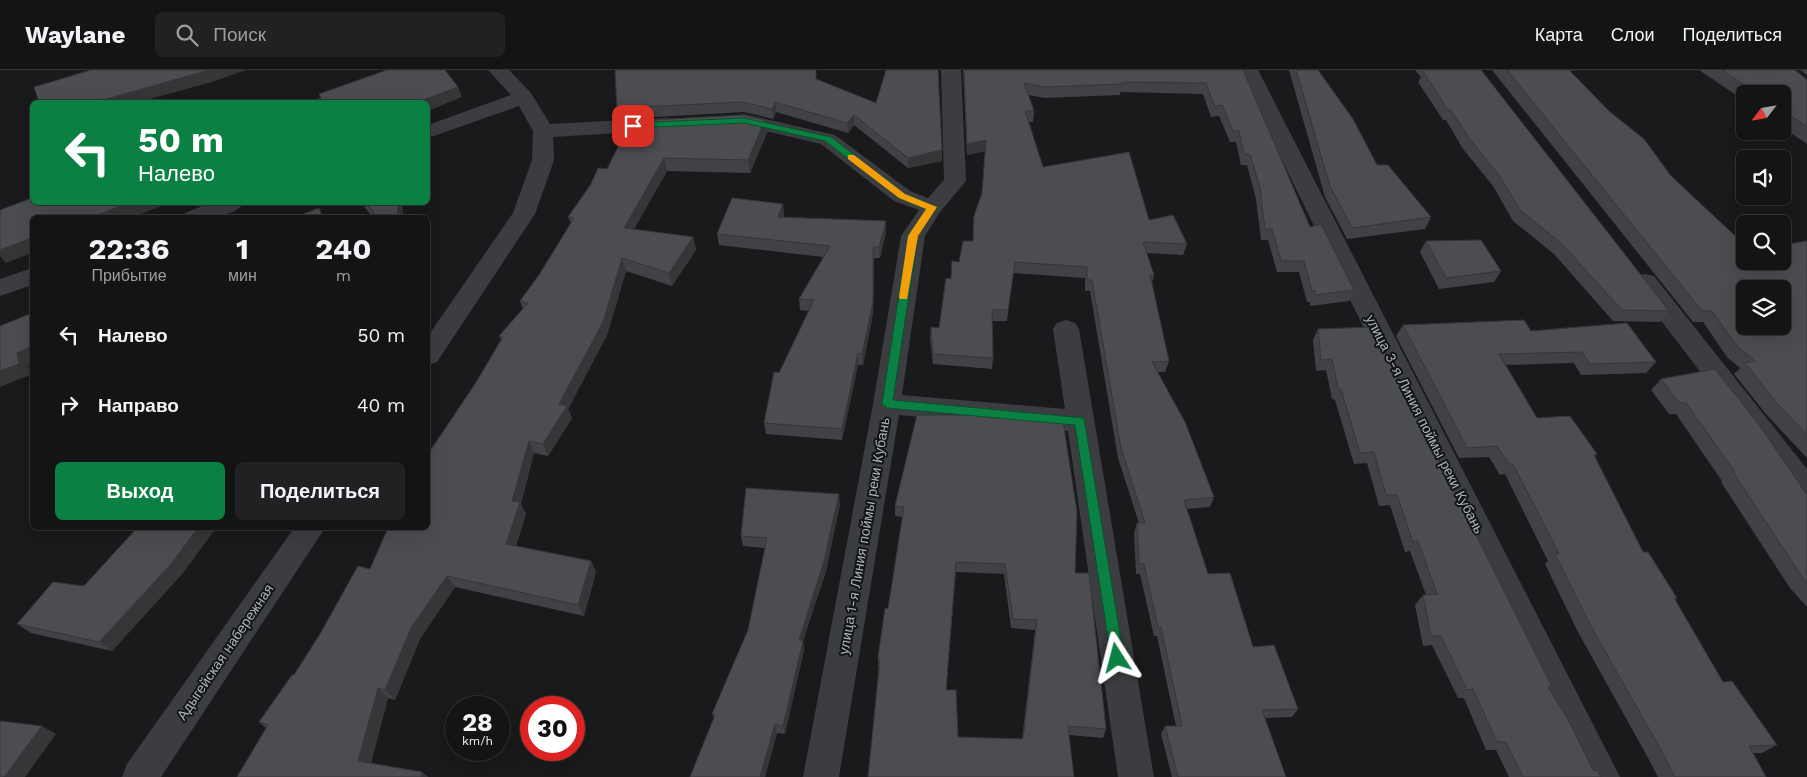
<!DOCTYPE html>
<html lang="ru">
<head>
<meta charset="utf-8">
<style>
  :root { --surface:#131414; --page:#202122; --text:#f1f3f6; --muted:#9d9ea0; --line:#323334; --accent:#0b8043 }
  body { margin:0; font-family:"Work Sans",sans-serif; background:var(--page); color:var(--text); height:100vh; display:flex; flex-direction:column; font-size:19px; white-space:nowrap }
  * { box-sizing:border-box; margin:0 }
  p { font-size:16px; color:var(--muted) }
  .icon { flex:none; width:28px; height:28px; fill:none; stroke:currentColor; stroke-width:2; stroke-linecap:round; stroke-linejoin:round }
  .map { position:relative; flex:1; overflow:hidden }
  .drawer { position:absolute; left:30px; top:145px; width:400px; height:315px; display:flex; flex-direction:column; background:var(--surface); border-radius:8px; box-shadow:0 5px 20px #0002,0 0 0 1px var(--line) }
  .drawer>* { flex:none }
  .hud { position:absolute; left:30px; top:30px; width:400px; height:105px; border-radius:8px; box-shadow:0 5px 20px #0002,0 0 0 1px var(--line); background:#0b8043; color:#fff; overflow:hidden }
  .needle { width:32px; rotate:239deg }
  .buttons { position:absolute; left:1736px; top:15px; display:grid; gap:10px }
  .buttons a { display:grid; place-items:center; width:55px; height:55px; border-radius:8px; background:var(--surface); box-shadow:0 5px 20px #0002,0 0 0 1px var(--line); font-size:25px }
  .speed { position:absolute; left:445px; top:626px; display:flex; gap:10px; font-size:25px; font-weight:700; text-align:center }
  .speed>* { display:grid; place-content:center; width:65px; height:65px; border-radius:50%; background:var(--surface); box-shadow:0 5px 20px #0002,0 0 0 1px var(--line); line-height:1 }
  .speed small { font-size:12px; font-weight:400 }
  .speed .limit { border:8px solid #d22; background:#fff; color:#111 }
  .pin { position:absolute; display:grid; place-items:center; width:42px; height:42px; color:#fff; margin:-21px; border-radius:10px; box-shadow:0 2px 8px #0006 }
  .me { position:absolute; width:55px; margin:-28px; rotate:351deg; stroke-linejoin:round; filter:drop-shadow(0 0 4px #0008) }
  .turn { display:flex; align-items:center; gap:18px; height:105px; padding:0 25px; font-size:22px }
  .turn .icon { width:65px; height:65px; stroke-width:2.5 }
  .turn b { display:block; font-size:35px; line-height:42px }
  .eta { display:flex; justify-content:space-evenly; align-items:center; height:85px; text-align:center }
  .eta b { font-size:30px; font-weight:700; line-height:35px }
  .primary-button { display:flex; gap:10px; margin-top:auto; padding:10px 25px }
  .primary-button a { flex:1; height:58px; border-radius:8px; background:var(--accent); color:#fff; font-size:20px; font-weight:700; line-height:58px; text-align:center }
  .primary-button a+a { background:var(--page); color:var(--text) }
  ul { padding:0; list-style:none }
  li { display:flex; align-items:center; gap:15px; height:70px; padding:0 25px }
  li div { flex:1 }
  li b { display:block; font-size:19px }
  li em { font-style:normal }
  header { display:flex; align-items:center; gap:30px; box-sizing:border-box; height:70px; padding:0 25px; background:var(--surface); border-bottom:1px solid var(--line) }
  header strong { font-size:24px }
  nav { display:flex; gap:28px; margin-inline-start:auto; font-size:18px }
  .search { width:350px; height:45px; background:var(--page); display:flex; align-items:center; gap:12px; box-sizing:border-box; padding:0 18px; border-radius:8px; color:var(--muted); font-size:19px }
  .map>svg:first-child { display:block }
</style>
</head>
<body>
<header>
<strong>Waylane</strong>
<div class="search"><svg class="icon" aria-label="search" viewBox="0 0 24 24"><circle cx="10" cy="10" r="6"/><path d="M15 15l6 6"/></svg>Поиск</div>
<nav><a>Карта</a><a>Слои</a><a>Поделиться</a></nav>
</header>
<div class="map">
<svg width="1807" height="707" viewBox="0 0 1807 707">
  <rect width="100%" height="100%" fill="#191a1b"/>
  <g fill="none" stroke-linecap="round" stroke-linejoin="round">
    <path fill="#3b3d40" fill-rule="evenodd" d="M 488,0 L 509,0 L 531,23 L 550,54 L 666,48 L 673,50 L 676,54 L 673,58 L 666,60 L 553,67 L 554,90 L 535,144 L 437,292 L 428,295 L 428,266 L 513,143 L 532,90 L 533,61 L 519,36 L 428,68 L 428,55 L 511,25 Z
      M 941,0 L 961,0 L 966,111 L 940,142 L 925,166 L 902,325 L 1065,339 L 1053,259 L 1057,253 L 1066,250 L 1075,253 L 1079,259 L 1154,707 L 1118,707 L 1068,361 L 899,345 L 839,707 L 803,707 L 873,334 L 901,166 L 919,140 L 894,131 L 821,74 L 744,56 L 722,55 L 719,51 L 722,47 L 744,44 L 835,65 L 910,121 L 928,128 L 944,110 Z
      M 1238,0 L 1258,0 L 1620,707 L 1583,707 Z
      M 212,132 L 245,132 C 234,149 200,148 182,148 L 185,143 Z
      M 32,198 L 32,215 L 0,226 L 0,209 Z
      M 1645,204 L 1654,206 L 1807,399 L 1807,432 L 1797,428 L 1636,218 L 1633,212 L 1636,206 Z
      M 294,458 L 325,458 L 161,707 L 122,707 L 127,694 Z"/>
  </g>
  <path fill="#414245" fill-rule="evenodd" d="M 963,0 L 1243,0 L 1310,157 L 1354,220 L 1349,231 L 1310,236 L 1310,232 L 1307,232 L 1299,202 L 1277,202 L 1268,170 L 1261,170 L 1256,129 L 1247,95 L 1241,95 L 1236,72 L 1230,72 L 1219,46 L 1211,47 L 1203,24 L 1120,22 L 1120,25 L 1044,28 L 1029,25 L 1034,41 L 1033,52 L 1029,52 L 1043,97 L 1149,150 L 1187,174 L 1183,185 L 1147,183 L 1154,205 L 1152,213 L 1169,291 L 1165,302 L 1158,302 L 1214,427 L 1210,437 L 1187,439 L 1208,504 L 1253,577 L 1298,639 L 1292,647 L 1265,648 L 1286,707 L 1172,707 L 1161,664 L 1165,656 L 1176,656 L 1157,566 L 1154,566 L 1140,504 L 1136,504 L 1134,463 L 1137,453 L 1139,453 L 1118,388 L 1090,221 L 1085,221 L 1085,208 L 1013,203 L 1007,251 L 992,251 L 993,288 L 992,299 L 933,294 L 930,268 L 931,257 L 939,258 L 951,209 L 959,192 L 973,171 L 974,146 L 982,123 L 985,81 L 967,85 Z
    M 1289,0 L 1318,0 L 1377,95 L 1431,147 L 1425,159 L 1347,169 L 1325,127 Z
    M 1415,0 L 1481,0 L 1669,241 L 1660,252 L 1613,251 L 1554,184 L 1513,151 L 1493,116 L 1463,79 L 1446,50 L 1443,50 L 1418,12 L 1421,7 Z
    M 1492,0 L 1580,0 L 1570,1 L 1671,106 L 1745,191 L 1807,171 L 1807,388 L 1766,344 L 1734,304 L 1740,298 L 1727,287 L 1703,252 L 1693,252 Z
    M 1699,0 L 1795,0 L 1807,10 L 1807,74 L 1782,57 L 1782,24 L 1745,24 L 1745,31 Z
    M 1800,0 L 1807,0 L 1807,5 Z
    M 938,5 L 942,91 L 908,98 L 854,55 L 848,63 L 776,42 L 773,49 L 744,42 L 620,49 L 617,38 L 817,10 L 876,33 Z
    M 765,50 L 767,63 L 750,103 L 667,101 L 634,159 L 693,167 L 696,180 L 672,216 L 626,201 L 607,265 L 568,339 L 572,348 L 548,386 L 534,383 L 521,434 L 526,444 L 516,476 L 591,491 L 596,502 L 584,546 L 455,517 L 420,569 L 395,630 L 388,628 L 371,693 L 422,702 L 428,707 L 237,707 L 266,658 L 259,652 L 294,605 L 370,499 L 475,314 L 501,270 L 499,266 L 523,239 L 520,231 L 539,205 L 571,153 L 568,147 L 607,99 Z
    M 363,132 L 402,132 L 403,148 L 374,148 L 365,138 Z
    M 783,134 L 784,145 L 784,147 L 886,151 L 886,162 L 880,188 L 874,188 L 873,244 L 863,295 L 858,295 L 842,370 L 766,364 L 764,353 L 779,303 L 809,241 L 800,240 L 799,229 L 824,187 L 719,175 L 717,164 Z
    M 1426,171 L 1501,201 L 1494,212 L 1439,219 L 1420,182 Z
    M 1403,255 L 1531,261 L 1656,292 L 1646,303 L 1581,305 L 1574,293 L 1505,295 L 1537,348 L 1597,384 L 1595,387 L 1643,482 L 1677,528 L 1675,530 L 1723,612 L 1777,675 L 1762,683 L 1753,683 L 1766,707 L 1658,707 L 1647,686 L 1578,562 L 1545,494 L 1548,491 L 1505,404 L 1500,405 L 1489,387 L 1459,388 L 1396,266 Z
    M 1318,259 L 1552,617 L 1549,619 L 1593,700 L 1601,707 L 1509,707 L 1496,680 L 1486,680 L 1464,628 L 1458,628 L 1432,575 L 1423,576 L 1415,535 L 1423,525 L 1426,525 L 1410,481 L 1405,482 L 1390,435 L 1379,436 L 1367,393 L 1354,394 L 1335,330 L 1332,329 L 1326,300 L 1316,301 L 1313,270 Z
    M 1661,309 L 1807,425 L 1807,537 L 1790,518 L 1721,412 L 1722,411 L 1676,344 L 1669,344 L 1651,320 Z
    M 917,345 L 1075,503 L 1106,659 L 1103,668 L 1069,665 L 868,707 L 880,598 L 878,597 L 878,588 L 888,539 L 903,447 L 895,446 L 895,436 ZM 956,502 L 1004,504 L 1011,558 L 1035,560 L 1022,669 L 958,667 L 946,620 Z
    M 840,434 L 826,501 L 803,571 L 804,580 L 785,664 L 777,663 L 765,707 L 690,707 L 714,648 L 712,644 L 748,560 L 765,478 L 743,476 L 741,466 Z
    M 137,458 L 216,458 L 182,504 L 112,581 L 31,563 L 17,554 L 84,516 Z"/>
  <path fill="#353638" d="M 209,0 L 246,0 L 212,12 L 139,32 L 84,32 Z
    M 458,17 L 462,27 L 428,41 L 428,32 L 418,32 Z
    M 775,32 L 776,42 L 773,49 L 772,39 Z
    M 854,45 L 854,55 L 848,63 L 847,53 Z
    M 765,50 L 767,63 L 750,103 L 748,90 Z
    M 986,70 L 985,81 L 967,85 L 967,74 Z
    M 942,80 L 942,91 L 908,98 L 908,88 Z
    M 664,88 L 667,101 L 627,171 L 624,158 Z
    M 131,132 L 160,132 L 162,136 L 130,148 L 90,148 Z
    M 397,132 L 402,132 L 403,148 L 398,148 Z
    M 783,134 L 784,145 L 780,158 L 778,147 Z
    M 886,151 L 886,162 L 880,188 L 879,177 Z
    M 693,167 L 696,180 L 672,216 L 669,203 Z
    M 32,168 L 32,183 L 6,193 L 0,186 L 0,180 Z
    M 873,177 L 873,244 L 863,295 L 862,284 Z
    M 622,188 L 626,201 L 607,265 L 568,339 L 572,348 L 548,386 L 543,374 Z
    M 32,276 L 32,292 L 28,294 L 30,305 L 0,317 L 0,301 L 17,283 Z
    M 858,283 L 858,295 L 842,370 L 842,359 Z
    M 529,371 L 534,383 L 521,434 L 526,444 L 513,486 L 506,474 L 512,431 Z
    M 839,424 L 840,434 L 826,501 L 803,571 L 804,580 L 785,664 L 783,656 L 799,570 Z
    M 198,458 L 216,458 L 182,504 L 112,581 L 99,572 Z
    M 591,491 L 596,502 L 584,546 L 578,535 Z
    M 447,506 L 455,517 L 420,569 L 395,630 L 385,620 L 411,558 Z
    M 378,618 L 388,628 L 369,700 L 358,691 Z
    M 775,654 L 777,663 L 765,707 L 760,707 Z
    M 42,656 L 56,664 L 25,707 L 4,707 Z
    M 422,702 L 428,707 L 421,707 Z"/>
  <path fill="#4c4d50" stroke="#353638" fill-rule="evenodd" d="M 91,0 L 209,0 L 100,31 L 98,29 L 84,32 L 39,32 L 34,17 Z
    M 387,0 L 445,0 L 458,17 L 418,32 L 309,32 L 321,28 L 319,24 Z
    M 615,0 L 816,0 L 816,9 L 876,33 L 886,0 L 938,0 L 942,80 L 908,88 L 854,45 L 847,53 L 775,32 L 772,39 L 742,32 L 617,38 Z
    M 964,0 L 1243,0 L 1310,157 L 1321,154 L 1354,220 L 1315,225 L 1315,221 L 1312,221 L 1304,191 L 1281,191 L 1272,159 L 1265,159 L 1260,118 L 1250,84 L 1244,84 L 1239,61 L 1233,61 L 1222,35 L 1214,36 L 1206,13 L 1122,12 L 1122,14 L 1045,17 L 1024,13 L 1034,41 L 1025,41 L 1043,97 L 1129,82 L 1149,150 L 1173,145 L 1187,174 L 1143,172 L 1154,205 L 1150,205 L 1169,291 L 1152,292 L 1185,352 L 1214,427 L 1184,430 L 1208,504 L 1230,503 L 1253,577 L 1274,575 L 1298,639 L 1262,640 L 1286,707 L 1178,707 L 1165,656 L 1182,656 L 1161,557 L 1158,557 L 1144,494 L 1139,494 L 1137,453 L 1145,453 L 1121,378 L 1092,210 L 1087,210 L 1087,197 L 1015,192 L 1008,240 L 992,240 L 993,288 L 933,284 L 931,257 L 939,258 L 946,208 L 951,209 L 952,191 L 959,192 L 963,171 L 973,171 L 974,146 L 982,123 L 986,70 L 967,74 Z
    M 1296,0 L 1318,0 L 1353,49 L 1377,95 L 1388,95 L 1431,147 L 1352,158 L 1330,116 Z
    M 1428,0 L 1481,0 L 1669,241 L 1622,240 L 1561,173 L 1520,140 L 1499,105 L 1469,68 L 1451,40 L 1448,40 L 1423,1 Z
    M 1507,0 L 1569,0 L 1610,42 L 1644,69 L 1671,106 L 1745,175 L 1745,191 L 1782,191 L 1782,175 L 1807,171 L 1807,365 L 1777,333 L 1745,293 L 1755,291 L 1737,276 L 1712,241 L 1702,241 ZM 1745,219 L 1782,219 L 1782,256 L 1745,256 Z
    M 1722,0 L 1795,0 L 1807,10 L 1807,57 L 1782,40 L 1782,24 L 1758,24 Z
    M 742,45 L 765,50 L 748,90 L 664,88 L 624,158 L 693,167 L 669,203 L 622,188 L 603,252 L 559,334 L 567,336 L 543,374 L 529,371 L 512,431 L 520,432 L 506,474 L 591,491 L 578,535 L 447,506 L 411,558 L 385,620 L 378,618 L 358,691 L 422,702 L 421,707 L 237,707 L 268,655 L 259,652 L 292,605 L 294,605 L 320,564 L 358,496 L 370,499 L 388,458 L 428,458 L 428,384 L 475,314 L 503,267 L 499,266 L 528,233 L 520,231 L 539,205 L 574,148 L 568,147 L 591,114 L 598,98 L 607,99 L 631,51 Z
    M 32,128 L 32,132 L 131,132 L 90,148 L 32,148 L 32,168 L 0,180 L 0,140 Z
    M 732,128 L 783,134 L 778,147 L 886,151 L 879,177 L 873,177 L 873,232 L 862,284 L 858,283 L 842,359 L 764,353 L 774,302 L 779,303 L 814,230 L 799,229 L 830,176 L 717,164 Z
    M 365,132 L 397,132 L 398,148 L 378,148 Z
    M 319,138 L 323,148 L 293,148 Z
    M 1481,170 L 1501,201 L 1446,208 L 1426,171 Z
    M 32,243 L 32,276 L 17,283 L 19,294 L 0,301 L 0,256 Z
    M 1524,250 L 1531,261 L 1627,253 L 1656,292 L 1590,294 L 1582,282 L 1499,284 L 1537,348 L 1570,346 L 1597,384 L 1594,385 L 1643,482 L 1648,482 L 1677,528 L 1674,528 L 1723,612 L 1732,611 L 1777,675 L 1749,676 L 1766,707 L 1675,707 L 1660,678 L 1589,553 L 1555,484 L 1559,484 L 1513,394 L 1509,394 L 1497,376 L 1467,378 L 1403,255 Z
    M 1372,257 L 1552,617 L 1548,617 L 1570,653 L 1593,700 L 1598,701 L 1601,707 L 1523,707 L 1506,672 L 1497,672 L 1473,619 L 1467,620 L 1441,566 L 1431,566 L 1423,525 L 1437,524 L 1418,471 L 1413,472 L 1397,425 L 1386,425 L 1374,382 L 1360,383 L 1341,319 L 1338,318 L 1332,289 L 1321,290 L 1318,259 Z
    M 1715,299 L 1760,356 L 1807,425 L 1807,512 L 1803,508 L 1733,402 L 1735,402 L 1686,333 L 1679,333 L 1661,309 Z
    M 917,345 L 996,345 L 1063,351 L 1077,442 L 1075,503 L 1089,503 L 1106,659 L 1068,656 L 1074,707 L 868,707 L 880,589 L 878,588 L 885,538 L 888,539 L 904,437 L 895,436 ZM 956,492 L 1005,494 L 1013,549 L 1037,550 L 1023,669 L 958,667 L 956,620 L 946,620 Z
    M 746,418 L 839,424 L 824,491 L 799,570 L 803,571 L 783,656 L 775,654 L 760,707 L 690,707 L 715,645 L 712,644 L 748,560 L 767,468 L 741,466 Z
    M 137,458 L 198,458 L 171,494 L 99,572 L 17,554 L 53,512 L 84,516 Z
    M 0,651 L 42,656 L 4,707 L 0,707 Z"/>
  <path fill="#0b8043" stroke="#07532c" d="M 744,48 L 831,67 L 905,124 L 937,137 L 918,166 L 893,330 L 1084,348 L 1124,588 L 1122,593 L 1117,595 L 1113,593 L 1111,588 L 1075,355 L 887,338 L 882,334 L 908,166 L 926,139 L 899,128 L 825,71 L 744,53 L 633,58 L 629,56 L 633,53 Z"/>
  <path fill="#f59e0b" d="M 848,85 L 854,85 L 905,124 L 937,137 L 918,166 L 907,229 L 900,229 L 899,227 L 908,166 L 926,139 L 899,128 L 848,89 Z"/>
  <g text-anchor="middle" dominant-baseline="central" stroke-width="4" stroke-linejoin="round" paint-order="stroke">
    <g font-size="14" fill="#adb4b9" stroke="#141516">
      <text transform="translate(1425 354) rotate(63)">улица 3-я Линия поймы реки Кубань</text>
      <text transform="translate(864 466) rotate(-80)">улица 1-я Линия поймы реки Кубань</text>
      <text transform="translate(225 582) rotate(-56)">Адыгейская набережная</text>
    </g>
  </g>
</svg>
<div class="buttons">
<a><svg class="needle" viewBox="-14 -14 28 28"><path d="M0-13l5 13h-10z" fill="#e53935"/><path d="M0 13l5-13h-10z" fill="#9d9ea0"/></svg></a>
<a><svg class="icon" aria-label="sound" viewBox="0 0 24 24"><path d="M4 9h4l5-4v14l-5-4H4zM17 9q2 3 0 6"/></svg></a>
<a><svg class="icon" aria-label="search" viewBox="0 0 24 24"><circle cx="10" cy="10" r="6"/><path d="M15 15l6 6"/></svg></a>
<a><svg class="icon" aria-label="layers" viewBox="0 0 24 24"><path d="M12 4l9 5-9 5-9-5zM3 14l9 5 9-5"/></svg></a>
</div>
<div class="speed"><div>28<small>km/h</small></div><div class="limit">30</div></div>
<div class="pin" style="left:633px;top:56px;background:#d93025"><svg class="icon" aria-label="arrive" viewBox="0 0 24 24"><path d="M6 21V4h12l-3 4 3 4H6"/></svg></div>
<svg class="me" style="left:1117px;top:588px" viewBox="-20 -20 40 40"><path d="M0-17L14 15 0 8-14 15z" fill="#0b8043" stroke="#fff" stroke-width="4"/></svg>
<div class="hud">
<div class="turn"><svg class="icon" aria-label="left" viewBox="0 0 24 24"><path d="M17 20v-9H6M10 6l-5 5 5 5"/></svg><div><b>50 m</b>Налево</div></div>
</div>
<section class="drawer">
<div class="eta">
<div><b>22:36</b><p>Прибытие</p></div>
<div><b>1</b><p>мин</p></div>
<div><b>240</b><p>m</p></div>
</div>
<ul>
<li><svg class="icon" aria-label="left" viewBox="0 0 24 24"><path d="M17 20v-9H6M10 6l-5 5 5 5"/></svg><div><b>Налево</b></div><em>50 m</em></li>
<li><svg class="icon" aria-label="right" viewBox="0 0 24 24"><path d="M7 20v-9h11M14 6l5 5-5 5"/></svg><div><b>Направо</b></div><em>40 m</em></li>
</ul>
<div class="primary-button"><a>Выход</a><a>Поделиться</a></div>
</section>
</div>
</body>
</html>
